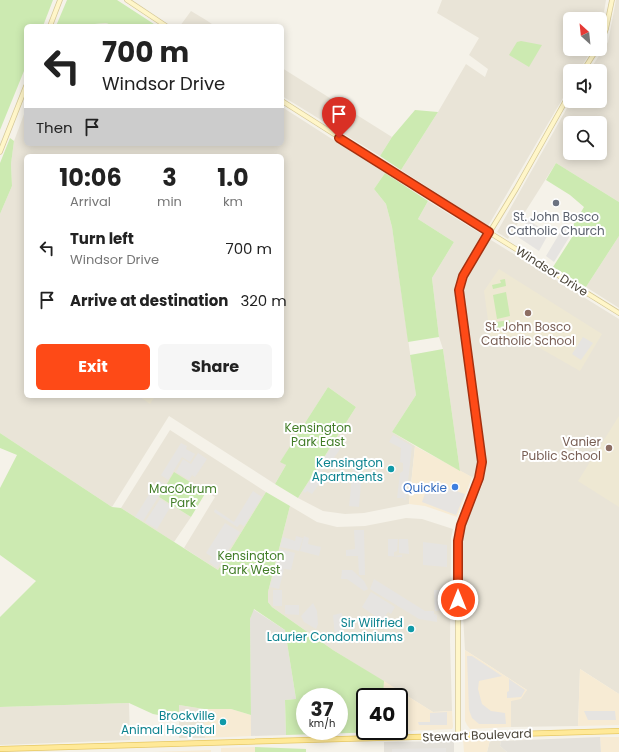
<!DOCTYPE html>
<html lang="en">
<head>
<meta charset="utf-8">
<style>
  :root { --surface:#fff; --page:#f6f6f6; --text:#222; --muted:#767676; --accent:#fe4a17 }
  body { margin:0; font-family:Poppins,sans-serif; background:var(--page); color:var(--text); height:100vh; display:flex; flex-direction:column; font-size:15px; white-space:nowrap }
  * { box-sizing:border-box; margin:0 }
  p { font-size:13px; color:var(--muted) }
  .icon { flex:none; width:22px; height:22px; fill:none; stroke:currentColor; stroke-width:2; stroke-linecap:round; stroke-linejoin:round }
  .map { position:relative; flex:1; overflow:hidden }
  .sheet { position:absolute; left:24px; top:154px; width:260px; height:244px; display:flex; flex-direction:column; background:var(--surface); border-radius:6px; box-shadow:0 2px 10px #0003 }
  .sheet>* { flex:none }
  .banner { position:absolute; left:24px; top:24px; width:260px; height:122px; border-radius:6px; box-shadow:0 2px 10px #0003; background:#fff; color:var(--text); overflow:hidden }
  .needle { width:26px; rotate:333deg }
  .fabs { position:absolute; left:563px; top:12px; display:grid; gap:8px }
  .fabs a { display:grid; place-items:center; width:44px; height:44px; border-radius:6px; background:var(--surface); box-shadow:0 2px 10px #0003; font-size:20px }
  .speed { position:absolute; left:296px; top:688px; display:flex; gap:8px; font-size:20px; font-weight:700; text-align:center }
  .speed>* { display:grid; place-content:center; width:52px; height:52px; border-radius:50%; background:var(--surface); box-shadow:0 2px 10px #0003; line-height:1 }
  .speed small { font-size:10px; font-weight:400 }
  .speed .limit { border:2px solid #111; border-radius:6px; background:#fff; color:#111 }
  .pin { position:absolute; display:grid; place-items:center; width:34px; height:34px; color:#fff; margin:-41px -17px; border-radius:50% 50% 50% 0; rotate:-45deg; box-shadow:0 0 4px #0007 }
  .pin .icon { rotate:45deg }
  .me { position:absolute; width:44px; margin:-22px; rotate:0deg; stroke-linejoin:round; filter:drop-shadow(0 0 3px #0008) }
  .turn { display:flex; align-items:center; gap:14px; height:84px; padding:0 12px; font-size:18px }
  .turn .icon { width:52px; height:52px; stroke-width:2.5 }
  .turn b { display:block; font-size:28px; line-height:34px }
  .then { display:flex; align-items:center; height:38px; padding:0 12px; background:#0003; gap:8px; font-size:15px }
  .eta { display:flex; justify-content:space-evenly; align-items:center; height:68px; text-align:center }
  .eta b { font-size:24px; font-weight:700; line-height:28px }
  .cta { display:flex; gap:8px; margin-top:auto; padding:8px 12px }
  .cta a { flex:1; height:46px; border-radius:6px; background:var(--accent); color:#fff; font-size:16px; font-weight:700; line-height:46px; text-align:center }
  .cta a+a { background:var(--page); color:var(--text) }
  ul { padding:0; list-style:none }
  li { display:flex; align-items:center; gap:12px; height:52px; padding:0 12px }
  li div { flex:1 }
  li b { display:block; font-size:15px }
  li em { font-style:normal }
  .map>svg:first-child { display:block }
</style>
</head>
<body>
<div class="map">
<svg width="619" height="752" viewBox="0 0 619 752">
  <rect width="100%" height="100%" fill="#f5f2e9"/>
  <path fill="#e9e4d7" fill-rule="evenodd" d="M 442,0 L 606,0 L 600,35 L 600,19 L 570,19 L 570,49 L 592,49 L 579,71 L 570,71 L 570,86 L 488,226 L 401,170 L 438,112 L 466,64 L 485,77 L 488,69 L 469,55 L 479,38 L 437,13 Z
    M 616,0 L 619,0 L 619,202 L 556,163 L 508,239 L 497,232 L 571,101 L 600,101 L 600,71 L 589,71 L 608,42 ZM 570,123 L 600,123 L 600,153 L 570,153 Z
    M 191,11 L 206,20 L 215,26 L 180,26 Z
    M 106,23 L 114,26 L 81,26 L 83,25 Z
    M 282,68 L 392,137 L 380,156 L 282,96 Z
    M 282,107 L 385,173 L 374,189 L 386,204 L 392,227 L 416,395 L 392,432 L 415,446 L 409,504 L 364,513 L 345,514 L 323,511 L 298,498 L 356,407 L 328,387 L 281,461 L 286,465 L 275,484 L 169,416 L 112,507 L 0,433 L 0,214 L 12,186 L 11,164 L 14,141 L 26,109 L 26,144 L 282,144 ZM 26,156 L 282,156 L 282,396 L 26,396 Z
    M 428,201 L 619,319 L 619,694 L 580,669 L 578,726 L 511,727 L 511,701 L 527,690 L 465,650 L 462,598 L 463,537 L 465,527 L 483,483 L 460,471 L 443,349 L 439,337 L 432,278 L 454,242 L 418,219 Z
    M 619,236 L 619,308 L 586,287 Z
    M 170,430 L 266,492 L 218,570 L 184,548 L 215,497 L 174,473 L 159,497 L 191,517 L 174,542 L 121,508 Z
    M 290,506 L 317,522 L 337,527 L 365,526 L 406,518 L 422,519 L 453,529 L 451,538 L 450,642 L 452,711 L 433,712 L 333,650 L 272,607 L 268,602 L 268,592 Z
    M 129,703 L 130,740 L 0,745 L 0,707 Z
    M 179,705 L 204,709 L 205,738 L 179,738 Z
    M 490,740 L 501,741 L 500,746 L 507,752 L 487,752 Z"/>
  <path fill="#f7ebd4" d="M 415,446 L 472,477 L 457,517 L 425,506 L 409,504 Z
    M 465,650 L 527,690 L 521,699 L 511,701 L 511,727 L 470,729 L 467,725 L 465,721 Z
    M 580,669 L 619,694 L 619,725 L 578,726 Z
    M 384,681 L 433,712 L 452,711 L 453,727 L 452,729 L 381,732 L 381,731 L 399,731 L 399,697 L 383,697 Z
    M 204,709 L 231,709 L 251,715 L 251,736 L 205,738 Z
    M 600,737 L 619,737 L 619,752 L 601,752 Z
    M 463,739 L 490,740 L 487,752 L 464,752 Z
    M 255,747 L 255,752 L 221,752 L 221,748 Z
    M 211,750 L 211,752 L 152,752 Z"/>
  <path fill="#e4e1da" d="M 253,609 L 285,630 L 296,699 L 285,700 L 286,735 L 251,736 L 250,619 Z
    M 600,737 L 601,752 L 507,752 L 500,746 L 501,741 Z
    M 452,741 L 454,743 L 454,752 L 384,752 L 384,742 Z"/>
  <path fill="#eee8d3" d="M 499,269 L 602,334 L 580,371 L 524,339 L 491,342 L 484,291 Z
    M 139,396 L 155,396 L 150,404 Z
    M 619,416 L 619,507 L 578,481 Z"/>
  <path fill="#cceab1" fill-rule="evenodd" d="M 0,0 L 53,0 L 43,26 L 26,26 L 26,66 L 0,130 Z
    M 67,0 L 117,0 L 157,26 L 114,26 L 106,23 L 83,25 L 81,26 L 56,26 Z
    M 521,41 L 542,45 L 529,67 L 509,55 L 517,42 Z
    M 415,110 L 438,112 L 401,170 L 380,156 L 392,137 Z
    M 10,138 L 14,141 L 11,164 L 12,186 L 0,214 L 0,163 Z
    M 556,163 L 619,202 L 619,236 L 586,287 L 553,267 L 576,231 L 572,227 L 584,207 L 570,195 L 546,180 Z
    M 385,173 L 428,201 L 418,219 L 454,242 L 432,278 L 439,337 L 408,342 L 392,227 L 386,204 L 374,189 Z
    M 505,279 L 506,286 L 493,289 L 492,285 L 501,283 L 500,280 Z
    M 506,292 L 510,316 L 497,319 L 493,295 Z
    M 510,320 L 510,326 L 497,328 L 496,322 Z
    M 443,349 L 460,471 L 392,432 L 416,395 L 410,355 Z
    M 328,387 L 356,407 L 298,498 L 275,484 L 286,465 L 280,462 Z
    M 0,433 L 112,507 L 121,508 L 218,570 L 266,492 L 290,506 L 268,592 L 268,602 L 272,607 L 333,650 L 384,681 L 383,697 L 365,697 L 365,731 L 381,731 L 381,732 L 286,735 L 285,700 L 296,699 L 285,630 L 254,609 L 250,619 L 251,715 L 231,709 L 204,709 L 179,705 L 179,719 L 153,714 L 129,703 L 0,707 L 0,617 L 36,581 L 0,555 L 0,488 L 17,455 L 0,448 ZM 305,697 L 339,697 L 339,731 L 305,731 Z
    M 174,472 L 206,492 L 191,517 L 159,497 Z
    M 255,747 L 306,749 L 306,752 L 255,752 Z"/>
  <path fill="#e6e4e1" d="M 528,220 L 549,233 L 539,251 L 518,237 Z
    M 564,226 L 573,231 L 554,262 L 546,256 Z
    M 583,337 L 593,343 L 581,360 L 572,354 Z
    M 393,435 L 412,446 L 406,500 L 404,500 L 404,498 L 397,498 L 400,473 L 403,471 L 403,463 L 400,462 L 401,448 L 389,442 Z
    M 338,437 L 345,442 L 331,462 L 327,463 L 318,479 L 321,481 L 312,494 L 307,491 L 305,493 L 303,491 Z
    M 181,443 L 187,446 L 186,449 L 195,454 L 190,462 L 182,457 L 168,480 L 161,475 Z
    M 198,453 L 207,459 L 195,477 L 192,475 L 189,480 L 176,472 L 183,459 L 191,464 Z
    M 354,458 L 363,459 L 359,507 L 349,506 Z
    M 158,480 L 166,485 L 143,521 L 135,517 Z
    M 429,482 L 465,494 L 456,515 L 422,502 Z
    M 253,491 L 262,497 L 244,526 L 240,524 L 237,527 L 214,512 L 215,509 L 234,522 Z
    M 160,499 L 171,506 L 157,529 L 145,522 Z
    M 225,523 L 240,532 L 217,568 L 209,562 L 212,557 L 206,553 Z
    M 354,530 L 364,530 L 365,575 L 359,575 L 358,556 L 346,556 L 346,550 L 355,549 Z
    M 296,536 L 303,538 L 299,551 L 280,547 L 283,537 L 295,541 Z
    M 304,536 L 309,538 L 308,544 L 321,547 L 319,556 L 300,551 Z
    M 388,539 L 398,539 L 397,551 L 394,552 L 394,556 L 402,555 L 402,557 L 388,556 Z
    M 399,539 L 408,539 L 409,554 L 399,553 Z
    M 423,542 L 447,545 L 447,567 L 423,565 Z
    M 280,549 L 295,553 L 291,570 L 279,568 L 284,569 L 279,589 L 270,587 Z
    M 342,570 L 352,570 L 364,581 L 368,589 L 364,591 L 347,579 L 341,579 Z
    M 374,579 L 425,611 L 434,611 L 434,614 L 437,615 L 437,622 L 419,619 L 370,589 Z
    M 273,590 L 282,590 L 282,606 L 273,606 Z
    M 434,590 L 444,590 L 445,610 L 435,611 Z
    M 371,592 L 395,607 L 391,614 L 388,612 L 382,621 L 362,607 Z
    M 313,603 L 317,611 L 318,624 L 316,629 L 304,622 L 301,616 Z
    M 285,605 L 299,605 L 299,615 L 285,614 Z
    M 342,613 L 343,629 L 341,636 L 335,637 L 333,615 Z
    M 467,656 L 472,656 L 502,676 L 479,681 L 478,689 L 482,704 L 491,711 L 505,713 L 506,724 L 479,724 L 472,718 L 469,710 Z
    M 509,679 L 525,690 L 521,697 L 507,698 L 507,692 L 509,691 Z
    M 391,690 L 398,691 L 403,695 L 403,706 L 399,706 L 399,697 L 391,697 Z
    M 584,711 L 615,711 L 616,720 L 588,720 Z
    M 447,712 L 447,725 L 419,725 L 418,722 L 430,722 L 430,713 Z
    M 446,748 L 446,752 L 392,752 L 392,749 Z"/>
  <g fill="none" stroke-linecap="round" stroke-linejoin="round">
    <g stroke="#d6c998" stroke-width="5.5">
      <path id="secondary" d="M 127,0 L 166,26
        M 50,26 L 60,0
        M 600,45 L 606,29 L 612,0
        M 583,71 L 597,49
        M 282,101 L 482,228 L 619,313
        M 0,152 L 26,86
        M 458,735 L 458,541 C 464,514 477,489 482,462 L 459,290 L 463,276 L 516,189 L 570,93"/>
    </g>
    <g stroke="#e7c965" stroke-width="6">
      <path id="primary" d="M 0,749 L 619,731"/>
    </g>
    <use href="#secondary" stroke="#fff6c9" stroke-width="4"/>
    <use href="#primary" stroke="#ffe998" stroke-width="4.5"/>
  </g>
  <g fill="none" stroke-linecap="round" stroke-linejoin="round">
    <g stroke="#a5300f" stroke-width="10">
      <path id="route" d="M 339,138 L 489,232 L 463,276 L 459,290 L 482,462 L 479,478 L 461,525 L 458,541 L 458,600"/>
    </g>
    <use href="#route" stroke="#fe4a17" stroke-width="7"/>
  </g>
  <circle fill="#6b7280" stroke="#fff" stroke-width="1.5" cx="556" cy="203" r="4"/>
  <g fill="#8d6e63" stroke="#fff" stroke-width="1.5">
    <circle cx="528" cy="313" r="4"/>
    <circle cx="609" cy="448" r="4"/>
  </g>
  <g fill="#0f9aa8" stroke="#fff" stroke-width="1.5">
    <circle cx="391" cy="469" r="4"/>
    <circle cx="411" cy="629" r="4"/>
    <circle cx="223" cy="722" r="4"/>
  </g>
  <circle fill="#3f7fe0" stroke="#fff" stroke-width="1.5" cx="455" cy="487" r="4"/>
  <g text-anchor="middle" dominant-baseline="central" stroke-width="4" stroke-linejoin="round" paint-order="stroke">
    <g font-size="12" fill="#5b616d" stroke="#fff">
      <text x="556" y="216">St. John Bosco<tspan x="556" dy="14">Catholic Church</tspan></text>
    </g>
    <g font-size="12" fill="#494337" stroke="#fff">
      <text transform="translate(552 271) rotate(32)">Windsor Drive</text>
      <text transform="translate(477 735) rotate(-2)">Stewart Boulevard</text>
    </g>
    <g font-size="12" fill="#785e54" stroke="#fff">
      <text x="528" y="326">St. John Bosco<tspan x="528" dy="14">Catholic School</tspan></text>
      <text x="601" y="441" text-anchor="end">Vanier<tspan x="601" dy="14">Public School</tspan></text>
    </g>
    <g font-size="12" fill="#427d28" stroke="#fff">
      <text x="318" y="427">Kensington<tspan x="318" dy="14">Park East</tspan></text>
      <text x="183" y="488">MacOdrum<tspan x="183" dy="14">Park</tspan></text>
      <text x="251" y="555">Kensington<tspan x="251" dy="14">Park West</tspan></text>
    </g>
    <g font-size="12" fill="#0d838f" stroke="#fff" text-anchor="end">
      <text x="383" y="462">Kensington<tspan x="383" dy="14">Apartments</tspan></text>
      <text x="403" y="622">Sir Wilfried<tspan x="403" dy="14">Laurier Condominiums</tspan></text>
      <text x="215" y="715">Brockville<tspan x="215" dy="14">Animal Hospital</tspan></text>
    </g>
    <g font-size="12" fill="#366cbe" stroke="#fff" text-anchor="end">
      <text x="447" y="487">Quickie</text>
    </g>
  </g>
</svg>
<div class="fabs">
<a><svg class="needle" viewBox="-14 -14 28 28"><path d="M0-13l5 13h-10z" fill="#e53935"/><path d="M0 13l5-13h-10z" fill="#767676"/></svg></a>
<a><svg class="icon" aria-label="sound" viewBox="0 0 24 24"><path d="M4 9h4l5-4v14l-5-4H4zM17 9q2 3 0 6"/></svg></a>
<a><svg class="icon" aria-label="search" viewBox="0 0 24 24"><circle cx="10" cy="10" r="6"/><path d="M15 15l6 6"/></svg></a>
</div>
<div class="speed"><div>37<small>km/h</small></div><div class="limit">40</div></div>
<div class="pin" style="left:339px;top:138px;background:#d93025"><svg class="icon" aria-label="arrive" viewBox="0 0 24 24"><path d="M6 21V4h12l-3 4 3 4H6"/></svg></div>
<svg class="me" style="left:458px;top:600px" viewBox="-20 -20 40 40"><circle r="17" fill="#fe4a17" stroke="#fff" stroke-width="3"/><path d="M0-11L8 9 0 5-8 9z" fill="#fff"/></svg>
<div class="banner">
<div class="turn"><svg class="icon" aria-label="left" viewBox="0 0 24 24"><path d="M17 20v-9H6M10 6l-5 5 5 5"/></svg><div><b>700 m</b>Windsor Drive</div></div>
<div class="then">Then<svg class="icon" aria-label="arrive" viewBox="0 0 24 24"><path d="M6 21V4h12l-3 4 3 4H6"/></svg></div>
</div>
<section class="sheet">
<div class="eta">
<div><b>10:06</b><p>Arrival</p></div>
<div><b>3</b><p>min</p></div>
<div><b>1.0</b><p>km</p></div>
</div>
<ul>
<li><svg class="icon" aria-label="left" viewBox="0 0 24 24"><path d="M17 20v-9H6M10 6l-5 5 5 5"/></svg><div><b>Turn left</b><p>Windsor Drive</p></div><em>700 m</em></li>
<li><svg class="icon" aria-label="arrive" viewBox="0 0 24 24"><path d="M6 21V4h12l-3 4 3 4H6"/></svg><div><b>Arrive at destination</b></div><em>320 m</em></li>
</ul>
<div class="cta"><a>Exit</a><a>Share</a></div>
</section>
</div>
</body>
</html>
